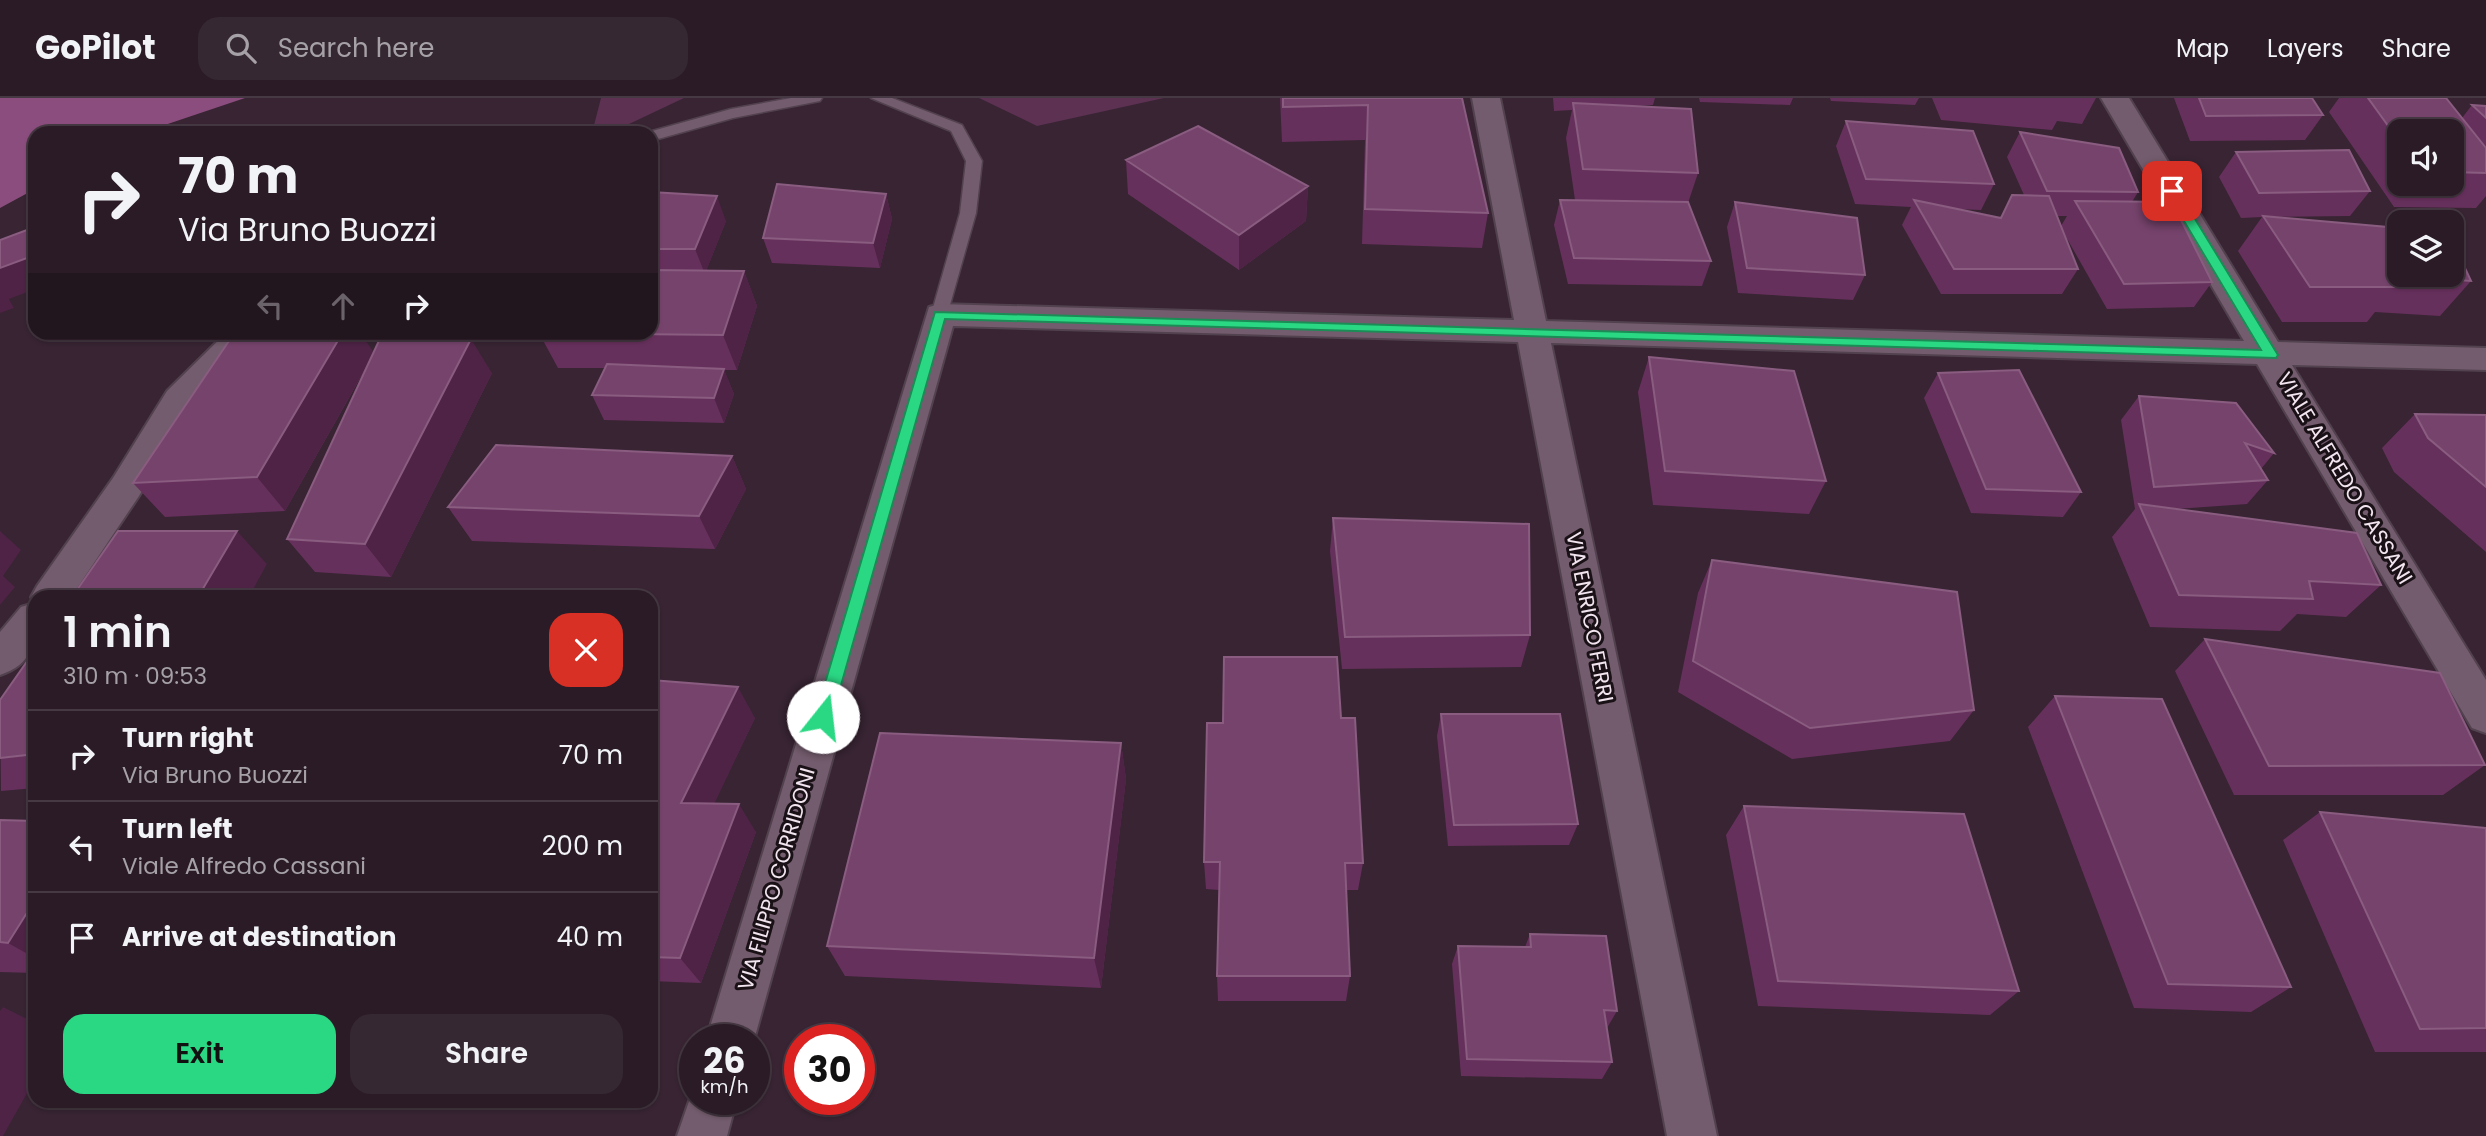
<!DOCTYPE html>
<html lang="en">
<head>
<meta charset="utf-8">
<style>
  :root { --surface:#2a1b26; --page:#362832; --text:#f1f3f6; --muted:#a5a1a7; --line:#463943; --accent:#2ad884 }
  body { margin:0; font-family:Poppins,sans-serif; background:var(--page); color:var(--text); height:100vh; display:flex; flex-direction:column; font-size:26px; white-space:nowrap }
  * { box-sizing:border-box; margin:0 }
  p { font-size:23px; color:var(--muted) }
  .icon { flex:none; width:38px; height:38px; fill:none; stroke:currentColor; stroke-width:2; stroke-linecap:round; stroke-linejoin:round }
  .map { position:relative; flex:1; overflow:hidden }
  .details { position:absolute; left:28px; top:492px; width:630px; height:518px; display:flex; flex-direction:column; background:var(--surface); border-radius:21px; box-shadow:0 2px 5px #0004,0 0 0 2px var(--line) }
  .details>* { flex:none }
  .banner { position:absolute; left:28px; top:28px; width:630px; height:214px; border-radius:21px; box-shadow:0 2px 5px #0004,0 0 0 2px var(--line); background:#2a1b26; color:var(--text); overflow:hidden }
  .fabs { position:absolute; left:2387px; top:21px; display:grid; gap:14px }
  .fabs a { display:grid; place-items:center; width:77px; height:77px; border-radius:14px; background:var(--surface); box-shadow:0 2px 5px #0004,0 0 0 2px var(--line); font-size:35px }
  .speed { position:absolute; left:679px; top:926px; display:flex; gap:14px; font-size:35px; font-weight:700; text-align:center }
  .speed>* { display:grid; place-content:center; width:91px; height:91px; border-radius:50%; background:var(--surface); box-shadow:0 2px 5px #0004,0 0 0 2px var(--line); line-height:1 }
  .speed small { font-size:18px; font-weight:400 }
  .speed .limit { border:10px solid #d22; background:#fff; color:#111 }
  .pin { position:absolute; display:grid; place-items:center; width:60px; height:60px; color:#fff; margin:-30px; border-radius:14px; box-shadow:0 4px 10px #0006 }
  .me { position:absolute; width:77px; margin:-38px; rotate:16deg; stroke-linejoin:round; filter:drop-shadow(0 0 5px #0008) }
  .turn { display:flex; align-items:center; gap:24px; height:147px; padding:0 35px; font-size:32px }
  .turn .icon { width:91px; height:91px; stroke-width:2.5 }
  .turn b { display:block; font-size:49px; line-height:60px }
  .lanes { display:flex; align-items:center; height:66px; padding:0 35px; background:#0003; justify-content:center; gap:35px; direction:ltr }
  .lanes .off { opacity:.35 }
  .round { display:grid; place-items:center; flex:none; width:74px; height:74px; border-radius:21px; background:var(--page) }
  .headline { display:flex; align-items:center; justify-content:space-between; height:119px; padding:0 35px }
  h1 { font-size:42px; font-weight:600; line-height:52px }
  .action { display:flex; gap:14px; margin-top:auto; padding:14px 35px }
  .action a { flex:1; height:80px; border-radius:21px; background:var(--accent); color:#111; font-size:28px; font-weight:600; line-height:80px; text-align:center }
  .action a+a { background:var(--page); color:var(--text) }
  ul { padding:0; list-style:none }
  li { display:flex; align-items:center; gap:21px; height:91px; padding:0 35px; border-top:2px solid var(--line) }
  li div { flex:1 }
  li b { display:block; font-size:26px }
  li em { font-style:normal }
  header { display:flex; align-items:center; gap:42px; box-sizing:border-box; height:98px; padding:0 35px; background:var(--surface); border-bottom:2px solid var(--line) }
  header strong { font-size:33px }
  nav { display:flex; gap:38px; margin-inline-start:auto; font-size:24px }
  .search { width:490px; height:63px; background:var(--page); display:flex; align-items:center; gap:18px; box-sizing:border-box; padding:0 24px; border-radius:21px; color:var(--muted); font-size:26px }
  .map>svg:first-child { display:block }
</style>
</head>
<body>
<header>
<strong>GoPilot</strong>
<div class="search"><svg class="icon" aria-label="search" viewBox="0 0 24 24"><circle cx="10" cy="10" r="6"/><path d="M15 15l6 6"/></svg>Search here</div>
<nav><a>Map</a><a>Layers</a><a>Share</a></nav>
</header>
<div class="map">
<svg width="2486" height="1038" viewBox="0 0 2486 1038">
  <rect width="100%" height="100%" fill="#382433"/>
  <path fill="#5c3152" d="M 601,0 L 684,0 L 610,35 L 592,35 Z
    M 979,0 L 1164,0 L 1037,28 Z"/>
  <path fill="#8b4d7d" d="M 0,0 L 245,0 L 141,35 L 35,35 L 35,91 L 0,110 Z"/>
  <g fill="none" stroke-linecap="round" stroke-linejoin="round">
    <g stroke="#52414e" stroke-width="3">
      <path id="lane" d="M 791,0 L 822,0 L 820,3 L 733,20 L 651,43 L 651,35 L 645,35 L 731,11 Z
        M 871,0 L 892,0 L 962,27 L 982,63 L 976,115 L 946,221 L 934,221 L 931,217 L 960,115 L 966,63 L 951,33 Z"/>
    </g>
    <g stroke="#52414e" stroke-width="4">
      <path id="street" d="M 1472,0 L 1500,0 L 1546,223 L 2244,243 L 2101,0 L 2129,0 L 2278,244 L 2486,250 L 2486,272 L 2292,267 L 2486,582 L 2486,635 L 2472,630 L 2257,266 L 1551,245 L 1717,1038 L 1667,1038 L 1518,244 L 953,228 L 754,942 L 706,942 L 929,209 L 940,206 L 1514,222 Z
        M 227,234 L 263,234 L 191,309 L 139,398 L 71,499 L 35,499 C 35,534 40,564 0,577 L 0,534 L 21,509 L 34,505 L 31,499 L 37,488 L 113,380 L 167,293 Z
        M 695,986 L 695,1001 L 737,1001 L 727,1038 L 677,1038 Z"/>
    </g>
    <use href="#lane" fill="#735c6d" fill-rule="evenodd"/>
    <use href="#street" fill="#735c6d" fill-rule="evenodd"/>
  </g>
  <path fill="#66305c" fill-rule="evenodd" d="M 1280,0 L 1462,0 L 1488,115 L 1482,150 L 1362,146 L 1365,42 L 1282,44 Z
    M 1553,0 L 1655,0 L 1653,7 L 1635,8 L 1698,75 L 1688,105 L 1711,163 L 1702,188 L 1568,186 L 1554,127 L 1560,102 L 1575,102 L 1566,40 L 1572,12 L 1554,13 Z
    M 1699,0 L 1793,0 L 1790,7 L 1700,4 Z
    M 1830,0 L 1919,0 L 1915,7 L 1831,3 Z
    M 1932,0 L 2096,0 L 2082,26 L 2057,23 L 2052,32 L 1941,22 Z
    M 2174,0 L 2312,0 L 2323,17 L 2305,42 L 2190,43 Z
    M 2339,0 L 2446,0 L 2462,20 L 2472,7 L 2486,8 L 2486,98 L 2476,110 L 2394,109 L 2329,14 ZM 2399,33 L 2452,33 L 2452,86 L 2399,86 Z
    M 1846,23 L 1994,86 L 1981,112 L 1956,111 L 2000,120 L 2024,97 L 2007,59 L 2020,34 L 2138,94 L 2132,104 L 2212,184 L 2194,209 L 2107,211 L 2061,130 L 2078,171 L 2062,196 L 1941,196 L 1902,127 L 1911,109 L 1855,106 L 1836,48 ZM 2057,118 L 2067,118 L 2061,128 Z
    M 2236,54 L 2370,93 L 2350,118 L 2273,119 L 2471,183 L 2440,218 L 2375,214 L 2367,224 L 2282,224 L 2238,153 L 2262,119 L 2241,120 L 2219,79 Z
    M 1126,62 L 1308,88 L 1306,123 L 1239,172 L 1128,96 Z
    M 651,94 L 726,123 L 706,173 L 744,173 L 757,208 L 737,272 L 724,272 L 734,296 L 724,325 L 604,322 L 592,297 L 605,270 L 558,270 L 539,235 L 651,234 Z
    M 886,96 L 892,121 L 880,170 L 772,165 L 763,140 Z
    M 1735,104 L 1865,177 L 1853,202 L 1738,195 L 1727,129 Z
    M 374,254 L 492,275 L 391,479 L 315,474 L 287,441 L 367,268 L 285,413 L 165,419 L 133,385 Z
    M 1649,259 L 1826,383 L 1809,416 L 1653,407 L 1638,294 Z
    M 1938,275 L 2081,394 L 2063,419 L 1971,415 L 1924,300 Z
    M 2139,298 L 2274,355 L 2261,371 L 2268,382 L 2247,406 L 2176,411 L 2381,487 L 2346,519 L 2297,516 L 2280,533 L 2150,529 L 2112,439 L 2135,411 L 2121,322 Z
    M 2415,316 L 2486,317 L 2486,454 L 2394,374 L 2382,350 Z
    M 732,358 L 746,391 L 715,451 L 472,443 L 448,409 Z
    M 1333,420 L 1530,537 L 1521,569 L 1342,571 L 1330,453 Z
    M 1712,462 L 1974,612 L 1950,643 L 1792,661 L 1678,594 L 1698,495 Z
    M 2205,541 L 2485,667 L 2443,697 L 2234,697 L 2175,573 Z
    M 35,552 L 35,690 L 1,693 L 0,602 Z
    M 651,582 L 755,620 L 714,705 L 756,734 L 701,885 L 651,883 Z
    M 2055,598 L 2291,889 L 2251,914 L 2134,910 L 2028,629 Z
    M 1441,616 L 1578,726 L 1569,747 L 1448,748 L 1437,638 Z
    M 1341,620 L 1363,765 L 1358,792 L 1346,792 L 1350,878 L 1346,903 L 1218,903 L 1217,878 L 1219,792 L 1206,791 L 1204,764 Z
    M 1121,645 L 1126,681 L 1101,890 L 845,878 L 827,848 Z
    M 1744,708 L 2019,893 L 1990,917 L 1758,908 L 1726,737 Z
    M 2320,714 L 2486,730 L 2486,954 L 2375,954 L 2283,742 Z
    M 0,722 L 35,723 L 35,875 L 0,874 Z
    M 1530,836 L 1617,913 L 1607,930 L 1612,964 L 1602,981 L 1461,978 L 1452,866 L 1458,848 L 1525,849 Z"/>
  <path fill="#4e2345" d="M 1308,88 L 1306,123 L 1239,172 L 1239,137 Z
    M 886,96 L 892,121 L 880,170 L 873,145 Z
    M 717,98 L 726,123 L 705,176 L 695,151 Z
    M 35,157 L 35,191 L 9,201 L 14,210 L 0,215 L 0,170 Z
    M 744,173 L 757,208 L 737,272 L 723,237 Z
    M 343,234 L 360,234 L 374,255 L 285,413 L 257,379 Z
    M 471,241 L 492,275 L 391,479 L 365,446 Z
    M 724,271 L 734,296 L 724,325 L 714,300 Z
    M 732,358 L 746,391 L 715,451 L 699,418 Z
    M 0,433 L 21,452 L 3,478 L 15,489 L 0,507 Z
    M 237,433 L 267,466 L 249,499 L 198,499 Z
    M 738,589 L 755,620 L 701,734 L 681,705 Z
    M 1121,645 L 1126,681 L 1101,890 L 1094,860 Z
    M 739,706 L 756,734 L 701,885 L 680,860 Z
    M 35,802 L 35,860 L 8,845 Z
    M 3,909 L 35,925 L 35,981 L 3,1038 L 0,1038 L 0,913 Z"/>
  <path fill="#76436c" stroke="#895c80" stroke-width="2" d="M 1283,0 L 1462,0 L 1488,115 L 1365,111 L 1368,7 L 1283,9 Z
    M 2199,0 L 2312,0 L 2323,17 L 2206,18 Z
    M 2368,0 L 2446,0 L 2486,50 L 2486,75 L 2452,74 L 2452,33 L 2399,33 L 2399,43 Z
    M 1573,5 L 1691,11 L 1698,75 L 1583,71 Z
    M 2472,7 L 2486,8 L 2486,20 Z
    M 1846,23 L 1973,33 L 1994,86 L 1866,81 Z
    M 1198,28 L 1308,88 L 1239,137 L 1126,62 Z
    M 2020,34 L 2119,50 L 2138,94 L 2047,93 Z
    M 2349,52 L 2370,93 L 2259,95 L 2236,54 Z
    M 777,86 L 886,96 L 873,145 L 763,140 Z
    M 651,94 L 717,98 L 695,151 L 651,151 Z
    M 2012,97 L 2049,98 L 2078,171 L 1954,171 L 1914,102 L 2001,120 Z
    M 1560,102 L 1688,104 L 1711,163 L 1574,160 Z
    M 2075,103 L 2172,104 L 2212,184 L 2124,186 Z
    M 1735,104 L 1857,120 L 1865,177 L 1747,170 Z
    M 2263,118 L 2399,130 L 2399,177 L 2452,177 L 2452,142 L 2471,183 L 2396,178 L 2397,189 L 2310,189 Z
    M 35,129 L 35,157 L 0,170 L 0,142 Z
    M 651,172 L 744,173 L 723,237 L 539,235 L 651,234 Z
    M 235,234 L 343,234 L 257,379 L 133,385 Z
    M 383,234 L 433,234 L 471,241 L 365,446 L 287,441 Z
    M 1649,259 L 1794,273 L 1826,383 L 1665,373 Z
    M 607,266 L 724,271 L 714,300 L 592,297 Z
    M 2019,272 L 2081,394 L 1986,391 L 1938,275 Z
    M 2139,298 L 2236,305 L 2274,355 L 2245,345 L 2268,382 L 2154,389 Z
    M 2415,316 L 2486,317 L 2486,389 L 2428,340 Z
    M 496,347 L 732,358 L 699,418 L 448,409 Z
    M 2139,406 L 2357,435 L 2381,487 L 2309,483 L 2313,501 L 2179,497 Z
    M 1333,420 L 1529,426 L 1530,537 L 1345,539 Z
    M 118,433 L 237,433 L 198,499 L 72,499 Z
    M 1712,462 L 1957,494 L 1974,612 L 1810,630 L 1693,563 Z
    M 2205,541 L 2440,575 L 2485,667 L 2269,668 Z
    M 35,552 L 35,656 L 0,660 L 0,602 Z
    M 1224,559 L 1337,559 L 1341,620 L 1355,620 L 1363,765 L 1345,765 L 1350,878 L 1217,878 L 1220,764 L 1204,764 L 1207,625 L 1223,625 Z
    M 651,582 L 738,589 L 681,705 L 739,706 L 680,860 L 651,859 Z
    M 2055,598 L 2162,601 L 2291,889 L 2168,886 Z
    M 1441,616 L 1560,616 L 1578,726 L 1454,727 Z
    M 880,635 L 1121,645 L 1094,860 L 827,848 Z
    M 1744,708 L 1964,716 L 2019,893 L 1778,883 Z
    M 2320,714 L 2486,730 L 2486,930 L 2420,931 Z
    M 0,722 L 35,723 L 35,802 L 8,845 L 0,844 Z
    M 1530,836 L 1606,838 L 1617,913 L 1604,912 L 1612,964 L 1467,961 L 1458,848 L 1531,849 Z"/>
  <path fill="#2ad884" stroke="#1b8c56" stroke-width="2" d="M 2168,91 L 2178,93 L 2278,257 L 2276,260 L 945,221 L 832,619 L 823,626 L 815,619 L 935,214 L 2261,252 L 2166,93 Z"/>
  <g text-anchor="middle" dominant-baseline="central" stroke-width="6" stroke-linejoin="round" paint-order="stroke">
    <g font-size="21" fill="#f2e5ef" stroke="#1a1117">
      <text transform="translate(2345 380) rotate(59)">VIALE ALFREDO CASSANI</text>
      <text transform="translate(1590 519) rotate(79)">VIA ENRICO FERRI</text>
      <text transform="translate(776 781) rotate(-74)">VIA FILIPPO CORRIDONI</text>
    </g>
  </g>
</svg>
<div class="fabs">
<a><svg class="icon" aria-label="sound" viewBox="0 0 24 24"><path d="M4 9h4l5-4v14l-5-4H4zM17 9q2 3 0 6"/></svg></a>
<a><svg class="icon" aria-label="layers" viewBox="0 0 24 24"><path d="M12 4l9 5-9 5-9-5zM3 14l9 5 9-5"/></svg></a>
</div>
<div class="speed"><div>26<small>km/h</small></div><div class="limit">30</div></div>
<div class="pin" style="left:2172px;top:93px;background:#d93025"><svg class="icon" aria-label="arrive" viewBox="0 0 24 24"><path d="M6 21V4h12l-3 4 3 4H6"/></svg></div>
<svg class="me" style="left:823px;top:619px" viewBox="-20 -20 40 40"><circle r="19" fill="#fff"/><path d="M0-13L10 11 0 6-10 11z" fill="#2ad884"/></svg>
<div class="banner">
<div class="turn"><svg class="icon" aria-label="right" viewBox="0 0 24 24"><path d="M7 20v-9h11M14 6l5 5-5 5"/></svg><div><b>70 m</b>Via Bruno Buozzi</div></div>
<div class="lanes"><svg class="icon off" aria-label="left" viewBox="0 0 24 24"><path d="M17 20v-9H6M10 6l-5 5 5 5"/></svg><svg class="icon off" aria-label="ahead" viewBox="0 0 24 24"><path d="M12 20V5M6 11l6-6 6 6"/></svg><svg class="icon" aria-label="right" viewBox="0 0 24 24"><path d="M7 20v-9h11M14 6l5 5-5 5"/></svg></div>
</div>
<section class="details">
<div class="headline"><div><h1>1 min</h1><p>310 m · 09:53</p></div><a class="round" style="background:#d93025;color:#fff"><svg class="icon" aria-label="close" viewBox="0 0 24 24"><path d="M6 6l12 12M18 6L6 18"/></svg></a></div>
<ul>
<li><svg class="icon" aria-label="right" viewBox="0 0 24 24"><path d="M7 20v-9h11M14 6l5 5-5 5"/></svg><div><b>Turn right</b><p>Via Bruno Buozzi</p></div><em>70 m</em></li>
<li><svg class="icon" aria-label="left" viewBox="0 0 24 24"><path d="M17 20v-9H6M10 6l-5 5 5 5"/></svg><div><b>Turn left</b><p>Viale Alfredo Cassani</p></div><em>200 m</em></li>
<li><svg class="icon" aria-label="arrive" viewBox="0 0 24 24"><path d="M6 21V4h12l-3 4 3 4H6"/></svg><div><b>Arrive at destination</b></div><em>40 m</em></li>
</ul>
<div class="action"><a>Exit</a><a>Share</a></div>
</section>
</div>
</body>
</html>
